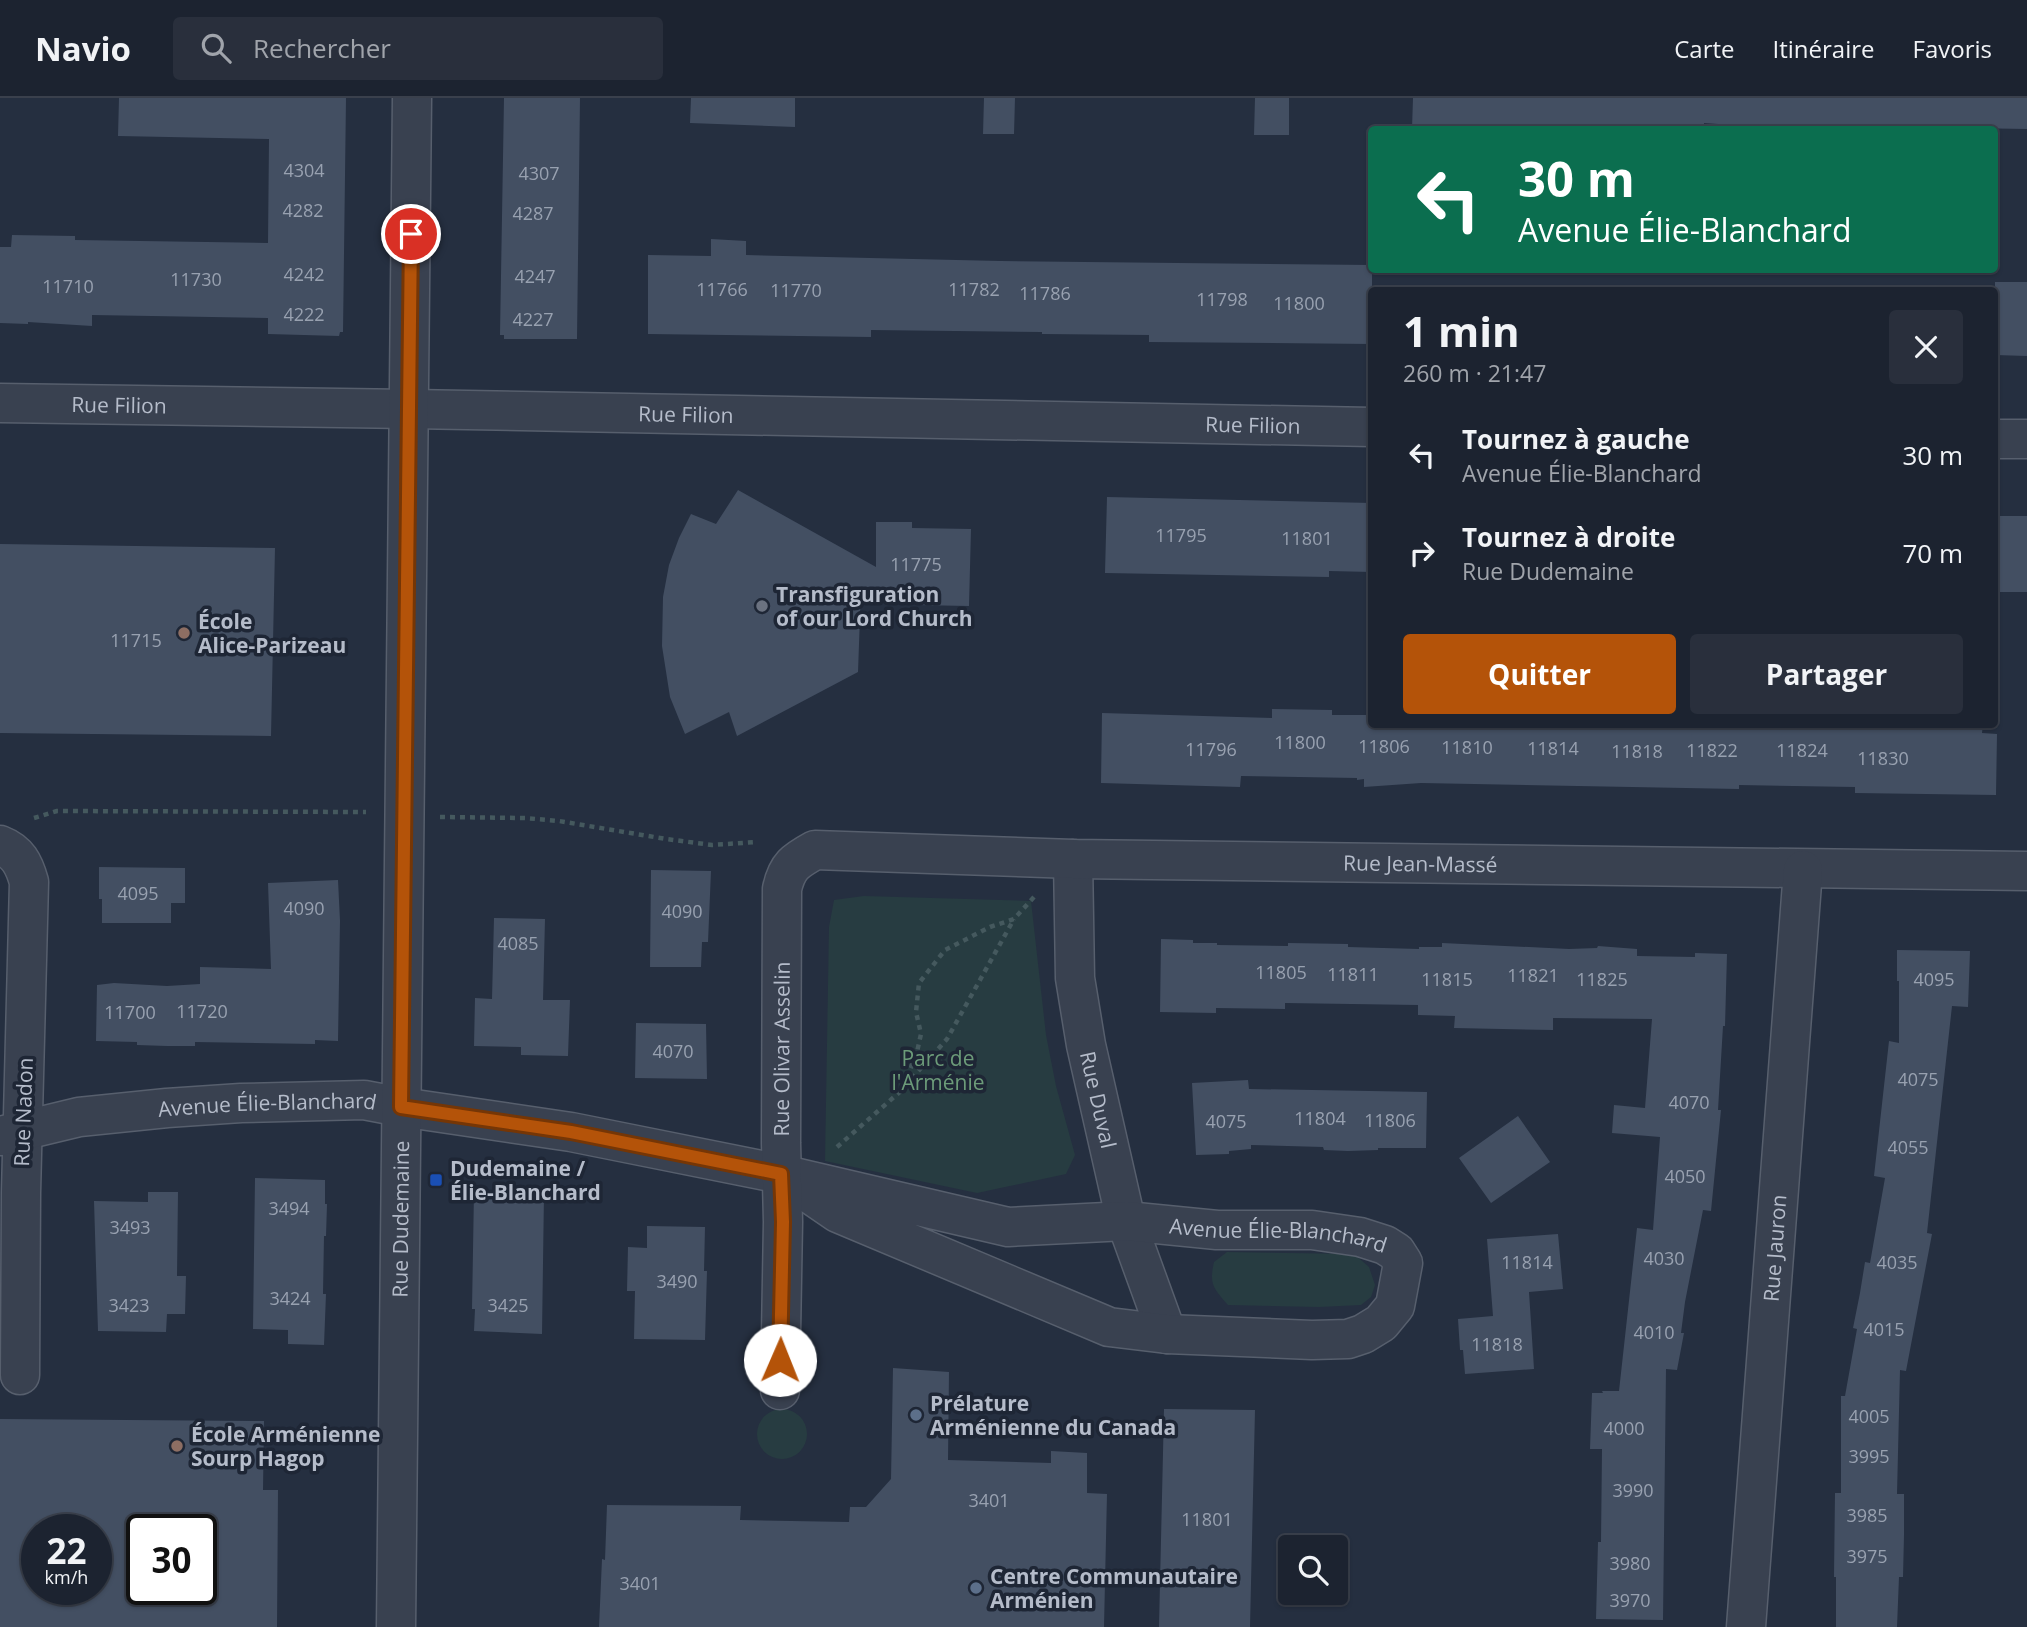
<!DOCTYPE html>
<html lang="fr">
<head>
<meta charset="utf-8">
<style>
  :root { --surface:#1c2330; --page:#292f3c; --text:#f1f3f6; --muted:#a0a4ab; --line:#3a404c; --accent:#b45309 }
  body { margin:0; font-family:"Open Sans",sans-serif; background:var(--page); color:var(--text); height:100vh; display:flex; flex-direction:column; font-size:26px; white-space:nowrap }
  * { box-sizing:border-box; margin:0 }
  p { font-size:23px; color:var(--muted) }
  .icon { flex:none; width:38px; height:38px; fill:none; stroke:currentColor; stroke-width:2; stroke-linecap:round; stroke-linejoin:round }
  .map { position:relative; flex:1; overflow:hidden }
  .panel { position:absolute; left:1368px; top:189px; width:630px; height:441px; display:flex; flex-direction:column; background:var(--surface); border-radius:7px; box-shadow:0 2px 5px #0004,0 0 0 2px var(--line) }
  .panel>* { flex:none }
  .top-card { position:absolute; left:1368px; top:28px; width:630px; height:147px; border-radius:7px; box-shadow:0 2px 5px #0004,0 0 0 2px var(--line); background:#0b6e4f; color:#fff; overflow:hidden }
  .tools { position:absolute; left:1278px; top:1437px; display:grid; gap:14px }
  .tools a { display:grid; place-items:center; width:70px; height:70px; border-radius:7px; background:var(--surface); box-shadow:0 2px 5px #0004,0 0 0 2px var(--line); font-size:35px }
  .speed { position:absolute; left:21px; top:1416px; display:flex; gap:14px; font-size:35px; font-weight:700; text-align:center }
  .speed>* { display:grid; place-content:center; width:91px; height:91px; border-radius:50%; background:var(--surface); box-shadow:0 2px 5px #0004,0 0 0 2px var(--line); line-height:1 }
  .speed small { font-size:18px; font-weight:400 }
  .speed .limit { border:4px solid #111; border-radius:10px; background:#fff; color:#111 }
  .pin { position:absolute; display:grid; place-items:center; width:60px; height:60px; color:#fff; margin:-30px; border:4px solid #fff; border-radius:50%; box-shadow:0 2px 7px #0007 }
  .me { position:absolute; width:77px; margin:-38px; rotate:1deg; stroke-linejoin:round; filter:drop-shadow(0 0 5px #0008) }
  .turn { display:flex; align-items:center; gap:24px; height:147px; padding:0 35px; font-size:32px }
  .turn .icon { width:91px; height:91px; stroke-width:2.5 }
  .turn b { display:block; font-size:49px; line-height:60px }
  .round { display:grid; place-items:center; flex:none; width:74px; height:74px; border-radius:7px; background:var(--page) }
  .summary { display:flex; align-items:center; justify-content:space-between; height:119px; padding:0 35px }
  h1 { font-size:42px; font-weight:700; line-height:52px }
  .action { display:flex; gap:14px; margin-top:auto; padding:14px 35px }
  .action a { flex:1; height:80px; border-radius:7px; background:var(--accent); color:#fff; font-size:28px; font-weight:700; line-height:80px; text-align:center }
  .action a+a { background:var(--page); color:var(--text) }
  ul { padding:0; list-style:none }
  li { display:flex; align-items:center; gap:21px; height:98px; padding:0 35px }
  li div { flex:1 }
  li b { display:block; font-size:26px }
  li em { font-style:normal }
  header { display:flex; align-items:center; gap:42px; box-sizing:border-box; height:98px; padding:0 35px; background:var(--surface); border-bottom:2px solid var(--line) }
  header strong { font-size:33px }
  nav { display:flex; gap:38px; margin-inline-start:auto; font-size:24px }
  .search { width:490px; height:63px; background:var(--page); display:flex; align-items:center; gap:18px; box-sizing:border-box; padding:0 24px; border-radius:7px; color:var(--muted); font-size:26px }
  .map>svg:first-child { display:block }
</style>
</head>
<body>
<header>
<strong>Navio</strong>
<div class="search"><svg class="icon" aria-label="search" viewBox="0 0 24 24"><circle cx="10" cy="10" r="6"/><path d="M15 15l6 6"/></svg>Rechercher</div>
<nav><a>Carte</a><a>Itinéraire</a><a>Favoris</a></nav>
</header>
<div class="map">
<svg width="2027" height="1529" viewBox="0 0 2027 1529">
  <rect width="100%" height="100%" fill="#252f40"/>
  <path fill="#273c41" d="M 864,798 L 1031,803 L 1046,937 L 1056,988 L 1075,1057 L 1066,1076 L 977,1095 L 825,1063 L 829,829 L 834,802 Z
    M 1227,1154 L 1354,1156 L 1369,1169 L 1375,1187 L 1371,1199 L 1361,1207 L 1319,1209 L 1228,1207 C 1213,1190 1209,1186 1214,1164 Z
    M757 1336a25 25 0 1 1 50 0a25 25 0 1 1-50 0Z"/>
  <path fill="#434f62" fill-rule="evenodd" d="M 119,0 L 346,0 L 343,234 L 340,234 L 339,238 L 268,236 L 268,220 L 92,217 L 92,228 L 28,224 L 28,226 L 0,225 L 0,149 L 11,149 L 12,137 L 75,138 L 75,142 L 268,145 L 269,41 L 118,38 Z
    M 504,0 L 580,0 L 577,241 L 504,241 L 504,237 L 500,237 Z
    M 691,0 L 795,0 L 795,29 L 690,25 Z
    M 984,0 L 1015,0 L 1014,36 L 983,36 Z
    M 1255,0 L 1289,0 L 1289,37 L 1254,37 Z
    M 1413,0 L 2027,0 L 2027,31 L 1845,28 L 1845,32 L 1760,32 L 1760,29 L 1704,25 L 1704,32 L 1412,31 Z
    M 711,141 L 746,143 L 746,157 L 1000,163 L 1372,167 L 1372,246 L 1149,244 L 1149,237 L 1042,236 L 1042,234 L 871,232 L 871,239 L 648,236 L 648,157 L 711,158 Z
    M 1995,184 L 2027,184 L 2027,258 L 1995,257 Z
    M 738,392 L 876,469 L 876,424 L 912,424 L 912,430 L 971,431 L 969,508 L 916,507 L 917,490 L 861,490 L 858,574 L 737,638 L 729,614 L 685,636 L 670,599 L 662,548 L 663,499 L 669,467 L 679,440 L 691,416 L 716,426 Z
    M 1107,399 L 1372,405 L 1372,474 L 1329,473 L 1329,479 L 1105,475 Z
    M 1997,418 L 2027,418 L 2027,494 L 1995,494 L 1995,421 L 1997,421 Z
    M 0,446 L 275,450 L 271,638 L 0,635 Z
    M 1272,611 L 1332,612 L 1332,617 L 1372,617 L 1372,626 L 1983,626 L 1982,635 L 1997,636 L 1996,697 L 1855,695 L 1855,689 L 1739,687 L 1739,691 L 1421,685 L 1364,689 L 1364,681 L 1357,682 L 1357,680 L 1241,678 L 1240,689 L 1101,685 L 1102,615 L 1272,620 Z
    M 99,769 L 185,770 L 185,805 L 171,805 L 171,825 L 102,825 L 102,801 L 99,801 Z
    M 651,772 L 711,773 L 708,844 L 702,844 L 701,869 L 650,869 Z
    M 338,782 L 340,823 L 338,943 L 315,942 L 315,946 L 195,944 L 195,948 L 167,948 L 137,947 L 137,944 L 96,943 L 97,887 L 114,885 L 167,888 L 200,886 L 200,869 L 271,871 L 268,785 Z
    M 494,820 L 545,821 L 543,902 L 570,902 L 568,958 L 521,957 L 521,949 L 474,948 L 475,900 L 492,901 Z
    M 1161,841 L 1193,842 L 1193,845 L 1217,845 L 1217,847 L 1288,848 L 1288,845 L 1348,846 L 1348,849 L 1419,851 L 1419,849 L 1442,849 L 1442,845 L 1569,851 L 1597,850 L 1598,848 L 1637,851 L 1637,858 L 1695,859 L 1695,855 L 1727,856 L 1725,928 L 1723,928 L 1718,1012 L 1721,1012 L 1711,1113 L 1703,1112 L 1685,1204 L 1681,1235 L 1684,1235 L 1677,1272 L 1666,1271 L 1663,1522 L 1596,1521 L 1598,1444 L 1601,1444 L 1602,1351 L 1590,1351 L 1592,1295 L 1603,1295 L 1602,1293 L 1619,1293 L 1637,1130 L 1653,1132 L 1660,1039 L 1612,1035 L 1614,1007 L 1645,1010 L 1652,921 L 1553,920 L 1553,932 L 1454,930 L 1455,918 L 1418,917 L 1418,907 L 1285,905 L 1285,911 L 1216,910 L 1216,915 L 1160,914 Z
    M 1897,852 L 1970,853 L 1968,909 L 1952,908 L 1927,1135 L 1932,1136 L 1906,1273 L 1900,1272 L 1897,1396 L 1904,1396 L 1904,1437 L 1903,1479 L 1899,1479 L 1897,1529 L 1836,1529 L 1836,1479 L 1834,1479 L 1835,1395 L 1841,1395 L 1841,1298 L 1845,1298 L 1857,1231 L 1853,1230 L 1860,1195 L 1865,1164 L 1870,1165 L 1885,1080 L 1874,1078 L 1889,943 L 1899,945 L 1899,883 L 1897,883 Z
    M 636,925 L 706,926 L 707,981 L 635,980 Z
    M 1248,982 L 1249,991 L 1427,994 L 1426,1050 L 1378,1050 L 1378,1052 L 1348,1053 L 1324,1052 L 1323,1049 L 1251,1047 L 1251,1051 L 1229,1053 L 1229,1056 L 1196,1057 L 1192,985 Z
    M 1518,1018 L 1550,1064 L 1491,1105 L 1459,1060 Z
    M 255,1080 L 325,1082 L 325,1106 L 327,1106 L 326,1138 L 324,1138 L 323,1196 L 326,1196 L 324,1247 L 288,1246 L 288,1232 L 253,1231 Z
    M 474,1093 L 544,1095 L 542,1236 L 474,1233 L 475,1211 L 472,1211 Z
    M 148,1094 L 178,1094 L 177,1178 L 186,1178 L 185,1216 L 167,1216 L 166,1234 L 98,1233 L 94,1103 L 148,1104 Z
    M 647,1128 L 705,1129 L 704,1173 L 707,1173 L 705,1242 L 634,1241 L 635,1193 L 627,1193 L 628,1149 L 647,1150 Z
    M 1558,1136 L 1563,1191 L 1529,1194 L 1534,1271 L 1465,1276 L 1463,1252 L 1460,1252 L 1458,1221 L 1493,1218 L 1487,1141 Z
    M 893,1270 L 949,1274 L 948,1362 L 1051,1365 L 1051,1353 L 1087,1355 L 1087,1395 L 1107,1396 L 1104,1529 L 599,1529 L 602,1461 L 605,1462 L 607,1407 L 741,1408 L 740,1422 L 849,1424 L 850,1409 L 866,1409 L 891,1381 Z
    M 1164,1311 L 1255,1312 L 1250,1529 L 1159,1529 Z
    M 0,1321 L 264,1323 L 263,1392 L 278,1392 L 277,1529 L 0,1529 ZM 37,1432 L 96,1432 L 96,1491 L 37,1491 ZM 142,1432 L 201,1432 L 201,1491 L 142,1491 Z"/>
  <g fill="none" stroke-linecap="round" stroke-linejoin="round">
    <g stroke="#575f6d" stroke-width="41">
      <g id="minor">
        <path id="s1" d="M 0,305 L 410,311 L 1372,329"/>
        <path d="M 1995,341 L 2027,341"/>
        <path d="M 0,747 C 18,754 24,766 29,784 L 21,1095 L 20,1277"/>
        <path id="s2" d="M 1073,761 L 1075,880 L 1086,947 L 1126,1123 L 1167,1236"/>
        <path id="s3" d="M 0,1038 L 79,1019 L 167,1010 L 241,1005 L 364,1002 L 401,1009 L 571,1034 L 781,1076 L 1008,1129 L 1126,1123 L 1217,1132 L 1312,1132 L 1360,1139 L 1385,1147 L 1396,1154 L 1403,1165 L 1395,1208 L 1381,1225 L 1363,1236 L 1348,1241 L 1312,1242 L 1167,1236 L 1109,1229 L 838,1115 L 781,1076"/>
        <path id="s4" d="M 780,1292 L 783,1124 L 781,1045 L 782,791 C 787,768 795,763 815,752 L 1073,761 L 2027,773"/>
        <path id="s5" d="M 396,1529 L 412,0"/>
        <path id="s6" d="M 1746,1529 L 1803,772"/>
      </g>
    </g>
    <path stroke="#45595e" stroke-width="4.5" stroke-dasharray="5 5" stroke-linecap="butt" d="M 440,719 L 525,720 L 559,723 L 666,741 L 712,747 L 757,744
      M 34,720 L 57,713 L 366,714
      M 905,988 L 947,941 L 1014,821
      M 837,1049 L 902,992 L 917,954 L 921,936 L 916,914 L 919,885 L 945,852 L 990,829 L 1014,821 L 1034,799"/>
    <use href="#minor" stroke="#394150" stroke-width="38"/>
  </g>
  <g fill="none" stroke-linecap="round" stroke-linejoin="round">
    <g stroke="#753606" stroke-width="18">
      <path id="route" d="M 411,136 L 401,1009 L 571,1034 L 781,1076 L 783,1124 L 780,1262"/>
    </g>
    <use href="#route" stroke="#b45309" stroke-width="12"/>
  </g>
  <circle fill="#6b7280" stroke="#1e2635" stroke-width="2.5" cx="762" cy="508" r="7"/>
  <g fill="#8d6e63" stroke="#1e2635" stroke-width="2.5">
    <circle cx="184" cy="535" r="7"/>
    <circle cx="177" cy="1348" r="7"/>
  </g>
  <rect fill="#1a4fb4" stroke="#1e2635" stroke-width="2.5" x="429" y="1075" width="14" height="14" rx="3.5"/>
  <g fill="#5c6f8a" stroke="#1e2635" stroke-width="2.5">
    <circle cx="916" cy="1317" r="7"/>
    <circle cx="976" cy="1490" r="7"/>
  </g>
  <g text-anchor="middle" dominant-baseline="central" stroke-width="7" stroke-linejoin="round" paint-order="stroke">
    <g font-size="18" fill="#98a1b0">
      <text x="304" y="72">4304</text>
      <text x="539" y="75">4307</text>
      <text x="303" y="112">4282</text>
      <text x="533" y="115">4287</text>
      <text x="304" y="176">4242</text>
      <text x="535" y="178">4247</text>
      <text x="196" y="181">11730</text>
      <text x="68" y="188">11710</text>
      <text x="722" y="191">11766</text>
      <text x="974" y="191">11782</text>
      <text x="796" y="192">11770</text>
      <text x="1045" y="195">11786</text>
      <text x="1222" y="201">11798</text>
      <text x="1299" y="205">11800</text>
      <text x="304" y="216">4222</text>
      <text x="533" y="221">4227</text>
      <text x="1181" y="437">11795</text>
      <text x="1307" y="440">11801</text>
      <text x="916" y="466">11775</text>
      <text x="136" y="542">11715</text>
      <text x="1300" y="644">11800</text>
      <text x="1384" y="648">11806</text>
      <text x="1467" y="649">11810</text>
      <text x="1553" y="650">11814</text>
      <text x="1211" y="651">11796</text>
      <text x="1712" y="652">11822</text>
      <text x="1802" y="652">11824</text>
      <text x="1637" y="653">11818</text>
      <text x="1883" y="660">11830</text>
      <text x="138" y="795">4095</text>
      <text x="304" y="810">4090</text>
      <text x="682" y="813">4090</text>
      <text x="518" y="845">4085</text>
      <text x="1281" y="874">11805</text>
      <text x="1353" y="876">11811</text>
      <text x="1533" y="877">11821</text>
      <text x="1447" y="881">11815</text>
      <text x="1602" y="881">11825</text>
      <text x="1934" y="881">4095</text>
      <text x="202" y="913">11720</text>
      <text x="130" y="914">11700</text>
      <text x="673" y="953">4070</text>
      <text x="1918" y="981">4075</text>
      <text x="1689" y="1004">4070</text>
      <text x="1320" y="1020">11804</text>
      <text x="1390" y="1022">11806</text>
      <text x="1226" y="1023">4075</text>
      <text x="1908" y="1049">4055</text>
      <text x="1685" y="1078">4050</text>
      <text x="289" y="1110">3494</text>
      <text x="130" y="1129">3493</text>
      <text x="1664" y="1160">4030</text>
      <text x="1527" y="1164">11814</text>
      <text x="1897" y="1164">4035</text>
      <text x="677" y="1183">3490</text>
      <text x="290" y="1200">3424</text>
      <text x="129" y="1207">3423</text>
      <text x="508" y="1207">3425</text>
      <text x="1884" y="1231">4015</text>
      <text x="1654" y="1234">4010</text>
      <text x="1497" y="1246">11818</text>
      <text x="1869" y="1318">4005</text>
      <text x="1624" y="1330">4000</text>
      <text x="1869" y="1358">3995</text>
      <text x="1633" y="1392">3990</text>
      <text x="989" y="1402">3401</text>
      <text x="1867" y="1417">3985</text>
      <text x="1207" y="1421">11801</text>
      <text x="1867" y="1458">3975</text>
      <text x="1630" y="1465">3980</text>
      <text x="640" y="1485">3401</text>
      <text x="1630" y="1502">3970</text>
    </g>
    <g font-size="21" fill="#b5bcca" stroke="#1e2635">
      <text stroke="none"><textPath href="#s1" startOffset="119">Rue Filion</textPath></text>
      <text stroke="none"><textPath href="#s1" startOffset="686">Rue Filion</textPath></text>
      <text stroke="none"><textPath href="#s1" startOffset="1253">Rue Filion</textPath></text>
      <text stroke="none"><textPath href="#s4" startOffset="1160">Rue Jean-Massé</textPath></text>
      <text stroke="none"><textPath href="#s4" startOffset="341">Rue Olivar Asselin</textPath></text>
      <text stroke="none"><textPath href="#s2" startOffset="243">Rue Duval</textPath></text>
      <text stroke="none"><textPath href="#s3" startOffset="270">Avenue Élie-Blanchard</textPath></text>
      <text transform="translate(23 1014) rotate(-88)">Rue Nadon</text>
      <text stroke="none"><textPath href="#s5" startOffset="408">Rue Dudemaine</textPath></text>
      <text stroke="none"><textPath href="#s3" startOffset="1295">Avenue Élie-Blanchard</textPath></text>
      <text stroke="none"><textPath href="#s6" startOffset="380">Rue Jauron</textPath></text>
    </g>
    <g font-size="21" font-weight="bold" fill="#b5bcca" stroke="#1e2635" text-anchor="start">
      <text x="776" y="496">Transfiguration<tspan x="776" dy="24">of our Lord Church</tspan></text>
      <text x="198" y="523">École<tspan x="198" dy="24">Alice-Parizeau</tspan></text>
      <text x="450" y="1070">Dudemaine /<tspan x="450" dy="24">Élie-Blanchard</tspan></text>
      <text x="930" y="1305">Prélature<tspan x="930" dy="24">Arménienne du Canada</tspan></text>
      <text x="191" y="1336">École Arménienne<tspan x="191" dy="24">Sourp Hagop</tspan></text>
      <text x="990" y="1478">Centre Communautaire<tspan x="990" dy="24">Arménien</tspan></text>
    </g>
    <g font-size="21" fill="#6c9b79" stroke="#1e2635">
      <text x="938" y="960">Parc de<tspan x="938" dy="24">l'Arménie</tspan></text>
    </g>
  </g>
</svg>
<div class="tools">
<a><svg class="icon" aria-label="search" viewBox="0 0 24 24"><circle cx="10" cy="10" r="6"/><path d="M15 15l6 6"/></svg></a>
</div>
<div class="speed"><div>22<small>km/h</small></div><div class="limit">30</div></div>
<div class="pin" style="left:411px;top:136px;background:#d93025"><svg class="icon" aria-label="arrive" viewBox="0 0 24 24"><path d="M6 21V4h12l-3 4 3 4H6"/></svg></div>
<svg class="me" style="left:780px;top:1262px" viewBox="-20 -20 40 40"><circle r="19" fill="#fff"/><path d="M0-13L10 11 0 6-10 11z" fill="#b45309"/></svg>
<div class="top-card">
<div class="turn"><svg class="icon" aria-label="left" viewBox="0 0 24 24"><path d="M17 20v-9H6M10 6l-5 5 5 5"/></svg><div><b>30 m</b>Avenue Élie-Blanchard</div></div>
</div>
<section class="panel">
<div class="summary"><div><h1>1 min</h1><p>260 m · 21:47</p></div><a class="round"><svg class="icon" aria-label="close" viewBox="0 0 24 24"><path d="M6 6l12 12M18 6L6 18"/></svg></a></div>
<ul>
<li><svg class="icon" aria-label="left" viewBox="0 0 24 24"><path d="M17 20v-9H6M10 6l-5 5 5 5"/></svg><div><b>Tournez à gauche</b><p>Avenue Élie-Blanchard</p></div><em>30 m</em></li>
<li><svg class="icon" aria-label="right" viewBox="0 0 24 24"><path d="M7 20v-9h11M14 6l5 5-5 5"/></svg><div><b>Tournez à droite</b><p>Rue Dudemaine</p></div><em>70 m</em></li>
</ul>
<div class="action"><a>Quitter</a><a>Partager</a></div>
</section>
</div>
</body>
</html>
